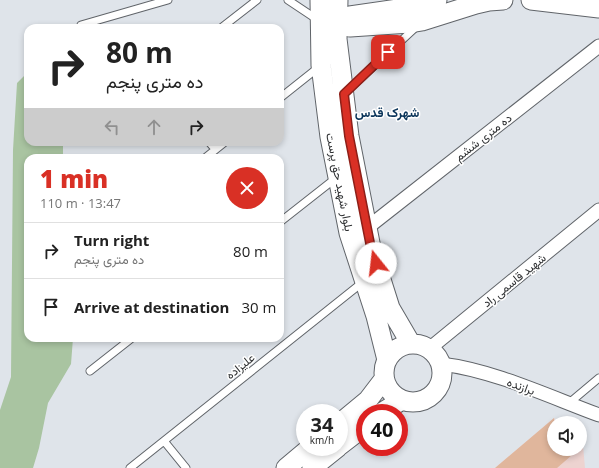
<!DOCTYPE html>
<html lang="en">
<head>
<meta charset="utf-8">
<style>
  :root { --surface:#fff; --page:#f2f2f2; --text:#222; --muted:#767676; --line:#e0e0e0; --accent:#d93025 }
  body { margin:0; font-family:"Open Sans",Vazirmatn,sans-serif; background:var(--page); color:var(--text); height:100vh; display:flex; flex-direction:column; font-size:15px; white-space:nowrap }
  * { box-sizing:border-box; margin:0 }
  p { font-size:13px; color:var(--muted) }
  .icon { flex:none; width:22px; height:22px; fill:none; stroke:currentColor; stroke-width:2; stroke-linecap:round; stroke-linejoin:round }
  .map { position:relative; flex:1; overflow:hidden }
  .drawer { position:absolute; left:24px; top:154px; width:260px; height:188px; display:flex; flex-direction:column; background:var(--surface); border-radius:12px; box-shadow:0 2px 6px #0003 }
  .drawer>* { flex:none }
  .top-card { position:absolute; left:24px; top:24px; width:260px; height:122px; border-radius:12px; box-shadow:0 2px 6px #0003; background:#fff; color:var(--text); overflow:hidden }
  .buttons { position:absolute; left:547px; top:416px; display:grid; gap:8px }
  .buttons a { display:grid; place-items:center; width:40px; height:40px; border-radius:50%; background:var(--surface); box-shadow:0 2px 6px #0003; font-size:20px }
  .speed { position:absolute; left:296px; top:404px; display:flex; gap:8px; font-size:20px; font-weight:700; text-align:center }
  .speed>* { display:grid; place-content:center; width:52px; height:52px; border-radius:50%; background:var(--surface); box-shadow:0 2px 6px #0003; line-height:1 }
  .speed small { font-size:10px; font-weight:400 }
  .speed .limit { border:6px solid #d22; background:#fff; color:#111 }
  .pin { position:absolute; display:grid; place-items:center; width:34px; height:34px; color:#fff; margin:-17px; border-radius:8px; box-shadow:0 2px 6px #0006 }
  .me { position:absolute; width:44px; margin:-22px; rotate:344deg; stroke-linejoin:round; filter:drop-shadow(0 0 3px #0008) }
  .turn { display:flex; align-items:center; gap:14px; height:84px; padding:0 16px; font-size:18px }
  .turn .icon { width:52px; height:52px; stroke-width:2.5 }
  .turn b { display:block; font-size:28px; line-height:34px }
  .lanes { display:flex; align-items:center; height:38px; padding:0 16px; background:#0003; justify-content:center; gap:20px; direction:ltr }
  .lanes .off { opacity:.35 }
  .round { display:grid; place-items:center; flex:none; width:42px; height:42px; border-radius:21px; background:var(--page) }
  .summary { display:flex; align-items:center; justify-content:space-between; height:68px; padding:0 16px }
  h1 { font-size:24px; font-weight:800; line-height:30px; color:var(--accent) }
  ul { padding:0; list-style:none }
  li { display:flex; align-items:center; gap:12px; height:56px; padding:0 16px; border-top:1px solid var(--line) }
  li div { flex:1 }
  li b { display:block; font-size:15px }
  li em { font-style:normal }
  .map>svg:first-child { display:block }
</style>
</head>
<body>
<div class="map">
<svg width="599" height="468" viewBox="0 0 599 468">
  <rect width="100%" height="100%" fill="#dfe4ea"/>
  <path fill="#edd3d0" d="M 554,418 L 560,423 L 554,423 L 554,449 L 580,449 L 580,442 L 583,445 L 585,468 L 495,468 Z"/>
  <path fill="#a9c4a1" d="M 28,72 L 28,142 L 63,142 L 63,158 L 28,158 L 28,338 L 73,338 L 71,364 L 48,403 L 39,448 L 33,468 L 0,468 L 0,410 L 11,377 L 13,150 L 17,83 Z"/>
  <path fill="#e0b69c" d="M 554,418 L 554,449 L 579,449 L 557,468 L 495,468 Z"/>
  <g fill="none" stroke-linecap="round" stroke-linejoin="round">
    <g stroke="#606469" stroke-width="9">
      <path id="lane" d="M 288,0 L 318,20
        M 81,25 L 168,0
        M 221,28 L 257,0
        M 346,92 L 416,27
        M 280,98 L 319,67
        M 209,142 L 215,149
        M 205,158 L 225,142
        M 280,222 L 336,178
        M 90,371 L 132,338
        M 568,404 L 599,378
        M 164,441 L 186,468
        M 130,468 L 363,282"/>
    </g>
    <g stroke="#606469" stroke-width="15">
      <path id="street" d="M 367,228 L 599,46
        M 429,349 L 599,210
        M 441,364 C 493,370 550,397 599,415"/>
    </g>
    <g stroke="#606469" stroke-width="21">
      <path id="secondary" d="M 320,0 L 321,65 L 330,137 L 349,233 L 376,316 L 387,360
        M 338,0 L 337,39 L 349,136 L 371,248 L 390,308 L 411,344
        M 531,0 L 599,8
        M 350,16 L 418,6 L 437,0
        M 337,21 L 350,27 L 410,23 L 422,21 L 476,4 L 489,1 L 503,0
        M384 373a29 29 0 1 1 58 0a29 29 0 1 1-58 0Z
        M 381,413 L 402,400
        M 339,424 L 368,400 L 384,379
        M 339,446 L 365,426
        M 286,468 L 311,447
        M 312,468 L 338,447"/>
    </g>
    <use href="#lane" stroke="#fff" stroke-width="7"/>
    <use href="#street" stroke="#fff" stroke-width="13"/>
    <use href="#secondary" stroke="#fff" stroke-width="19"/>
  </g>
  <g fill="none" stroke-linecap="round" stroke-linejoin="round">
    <g stroke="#8d1f18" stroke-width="10">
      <path id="route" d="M 376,263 L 371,248 L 349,136 L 344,94 L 388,52"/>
    </g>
    <use href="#route" stroke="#d93025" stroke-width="7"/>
  </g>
  <g text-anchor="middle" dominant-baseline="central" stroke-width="3" stroke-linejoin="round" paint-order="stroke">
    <g font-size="12" fill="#2e3032" stroke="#fff">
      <text transform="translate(483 137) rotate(-38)">ده متری ششم</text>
      <text transform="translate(340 182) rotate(79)">بلوار شهید حق پرست</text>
      <text transform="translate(514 280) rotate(-39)">شهید قاسمی راد</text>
      <text transform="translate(240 366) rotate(-39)">علیزاده</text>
      <text transform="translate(521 386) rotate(20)">برازنده</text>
    </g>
    <g font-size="13" font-weight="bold" fill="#0b355a" stroke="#fff">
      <text x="387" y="112">شهرک قدس</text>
    </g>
  </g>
</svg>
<div class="buttons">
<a><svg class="icon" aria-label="sound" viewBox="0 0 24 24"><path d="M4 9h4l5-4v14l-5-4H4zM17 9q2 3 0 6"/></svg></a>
</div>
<div class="speed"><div>34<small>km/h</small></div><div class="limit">40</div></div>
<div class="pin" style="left:388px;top:52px;background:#d93025"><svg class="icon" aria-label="arrive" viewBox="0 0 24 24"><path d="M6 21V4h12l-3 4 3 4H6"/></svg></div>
<svg class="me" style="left:376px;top:263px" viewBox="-20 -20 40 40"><circle r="19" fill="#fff"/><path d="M0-13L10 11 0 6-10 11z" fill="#d93025"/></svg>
<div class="top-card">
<div class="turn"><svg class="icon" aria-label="right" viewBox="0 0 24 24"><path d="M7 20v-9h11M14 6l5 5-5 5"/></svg><div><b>80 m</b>ده متری پنجم</div></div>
<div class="lanes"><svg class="icon off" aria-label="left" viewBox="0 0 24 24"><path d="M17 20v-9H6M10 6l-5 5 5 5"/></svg><svg class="icon off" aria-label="ahead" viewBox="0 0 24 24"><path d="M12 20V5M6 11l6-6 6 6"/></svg><svg class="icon" aria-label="right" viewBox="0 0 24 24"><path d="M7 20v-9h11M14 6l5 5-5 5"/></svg></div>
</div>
<section class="drawer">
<div class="summary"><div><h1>1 min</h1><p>110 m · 13:47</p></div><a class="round" style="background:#d93025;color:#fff"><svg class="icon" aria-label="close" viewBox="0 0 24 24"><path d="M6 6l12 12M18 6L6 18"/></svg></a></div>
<ul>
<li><svg class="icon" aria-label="right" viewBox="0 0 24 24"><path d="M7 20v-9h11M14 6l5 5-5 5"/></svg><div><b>Turn right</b><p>ده متری پنجم</p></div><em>80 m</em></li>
<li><svg class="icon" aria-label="arrive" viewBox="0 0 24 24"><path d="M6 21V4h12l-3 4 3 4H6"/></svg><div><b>Arrive at destination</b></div><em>30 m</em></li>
</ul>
</section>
</div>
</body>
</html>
